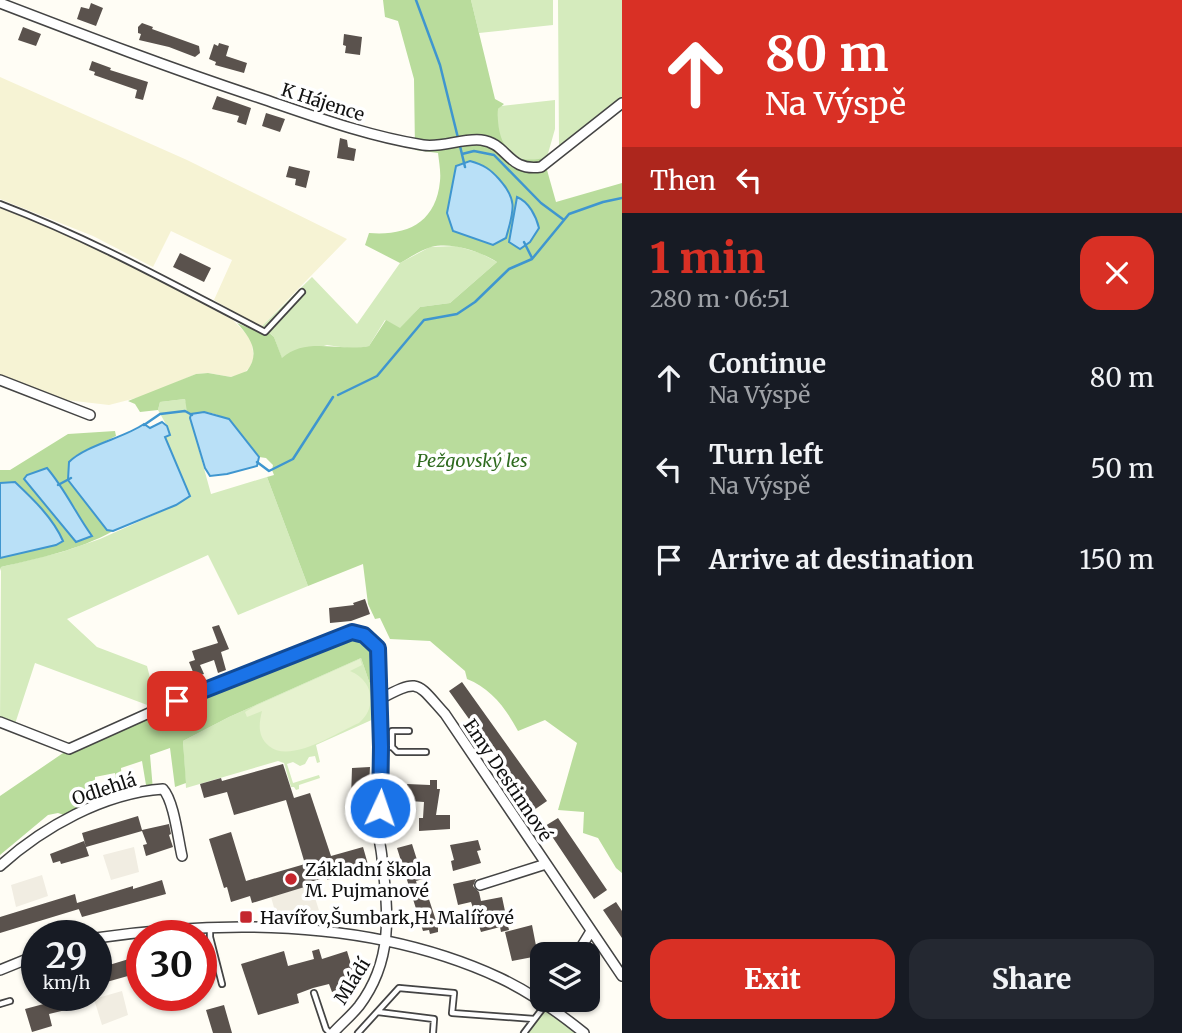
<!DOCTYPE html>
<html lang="en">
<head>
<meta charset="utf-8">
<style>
  :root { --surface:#171b24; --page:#242831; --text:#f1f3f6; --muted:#9ea1a6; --accent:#d93025 }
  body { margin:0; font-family:Merriweather,serif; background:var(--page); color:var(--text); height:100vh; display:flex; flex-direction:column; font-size:26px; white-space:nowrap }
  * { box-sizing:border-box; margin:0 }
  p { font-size:23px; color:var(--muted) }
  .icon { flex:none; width:38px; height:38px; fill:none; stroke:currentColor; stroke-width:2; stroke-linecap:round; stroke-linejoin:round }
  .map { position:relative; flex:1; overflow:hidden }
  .details { display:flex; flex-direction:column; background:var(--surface); width:560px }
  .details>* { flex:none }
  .hud { background:#d93025; color:#fff; overflow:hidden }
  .fabs { position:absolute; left:530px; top:942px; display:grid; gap:14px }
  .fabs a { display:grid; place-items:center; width:70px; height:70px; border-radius:14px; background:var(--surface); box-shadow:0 2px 5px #0004; font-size:35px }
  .speed { position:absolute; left:21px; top:920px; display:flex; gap:14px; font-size:35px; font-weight:700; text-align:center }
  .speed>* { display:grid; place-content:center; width:91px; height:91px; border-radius:50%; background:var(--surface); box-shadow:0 2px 5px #0004; line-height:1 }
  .speed small { font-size:18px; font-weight:400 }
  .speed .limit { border:10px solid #d22; background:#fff; color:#111 }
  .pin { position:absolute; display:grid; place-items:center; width:60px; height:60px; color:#fff; margin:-30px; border-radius:14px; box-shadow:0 4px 10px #0006 }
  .me { position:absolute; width:77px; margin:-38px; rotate:3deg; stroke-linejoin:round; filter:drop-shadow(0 0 5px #0008) }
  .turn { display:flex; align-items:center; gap:24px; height:147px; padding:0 28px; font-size:32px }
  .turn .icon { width:91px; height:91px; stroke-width:2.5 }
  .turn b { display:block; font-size:49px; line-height:60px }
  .then { display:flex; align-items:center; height:66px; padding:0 28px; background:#0003; gap:14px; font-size:26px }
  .round { display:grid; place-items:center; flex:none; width:74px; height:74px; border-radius:21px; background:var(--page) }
  .overview { display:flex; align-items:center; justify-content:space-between; height:119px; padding:0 28px }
  h1 { font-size:42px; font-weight:800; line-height:52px; color:var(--accent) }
  .cta { display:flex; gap:14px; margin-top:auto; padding:14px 28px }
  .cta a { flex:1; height:80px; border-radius:21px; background:var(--accent); color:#fff; font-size:28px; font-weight:800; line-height:80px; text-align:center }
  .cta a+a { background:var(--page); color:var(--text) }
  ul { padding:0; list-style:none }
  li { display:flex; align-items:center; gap:21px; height:91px; padding:0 28px }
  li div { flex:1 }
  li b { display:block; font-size:26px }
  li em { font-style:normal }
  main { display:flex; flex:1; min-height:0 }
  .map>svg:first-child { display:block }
</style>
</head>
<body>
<main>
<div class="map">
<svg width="622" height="1033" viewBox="0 0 622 1033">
  <rect width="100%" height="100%" fill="#fffdf5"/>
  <path fill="#f6f3d4" d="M 0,77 L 187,160 L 347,239 L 262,326 L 252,323 L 214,300 L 232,260 L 171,231 L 153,267 L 93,236 L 0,199 Z
    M 0,208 L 38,222 L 121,260 L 233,320 L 251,339 L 254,358 L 250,367 L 243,374 L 231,377 L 208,373 L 196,374 L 144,396 L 109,405 L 66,400 L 0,375 Z"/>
  <path fill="#d5ebbd" d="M 471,0 L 553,0 L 553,25 L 479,33 Z
    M 558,0 L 622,0 L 622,99 L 608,107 L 559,147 Z
    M 555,100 L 555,129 L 547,157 L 533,161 C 502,156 496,138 498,109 L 501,106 Z
    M 456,246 L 480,253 L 497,262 L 450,303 L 420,307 L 400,329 L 385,320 L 369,346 L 354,349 L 327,345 L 282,359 L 274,337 L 262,326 L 312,277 L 357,324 L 400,263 L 430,247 Z
    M 185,399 L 211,494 L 267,477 L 308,586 L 238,615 L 208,555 L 67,619 L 97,647 L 147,666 L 158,709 L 35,663 L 14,727 L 0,722 L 1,567 L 62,552 L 100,539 L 176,505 L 189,496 L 165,437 L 167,426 L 158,410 L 160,402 Z
    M 361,658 L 375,699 L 376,718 L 316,745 L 320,762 L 317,763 L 315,756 L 309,757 L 305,764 L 300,766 L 293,762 L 287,764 L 293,783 L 319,775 L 320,778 L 299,785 L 299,789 L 296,790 L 294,787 L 291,787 L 284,763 L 278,761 L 186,788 L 183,741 L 229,717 Z
    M 546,1004 L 584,1033 L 524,1033 Z"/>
  <path fill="#b9dc9c" d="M 383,0 L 471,0 L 495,99 L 504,104 L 498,109 C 496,142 510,168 547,157 L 547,170 L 556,202 L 622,183 L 622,873 L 616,868 L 598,838 L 583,833 L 584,812 L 558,810 L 577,743 L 545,720 L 518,731 C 507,710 491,688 467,679 L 465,671 L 430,641 L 390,639 L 380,618 L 375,619 L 368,604 L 363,564 L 308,586 L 267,477 L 274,475 L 272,470 L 273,465 L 266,458 L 259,457 C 243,437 231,414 204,412 C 197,412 194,415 187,412 L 185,399 L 160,402 L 158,410 L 140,412 L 135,404 L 128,401 L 196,374 L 208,373 L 231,377 L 247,371 C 261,353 250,337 237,323 L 263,334 L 266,330 L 274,337 L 282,358 C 306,336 340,352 369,346 L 386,320 L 400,328 L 420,307 L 450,303 L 497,262 C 479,251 452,242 431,247 C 421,250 409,258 400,263 L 365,245 L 369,233 C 407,236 436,223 440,181 C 441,172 439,162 438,153 L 415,150 L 414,79 L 398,21 L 385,17 Z
    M 115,431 L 116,436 L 75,456 L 69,462 L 68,480 L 107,530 L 113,531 C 79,550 39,558 1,567 L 0,571 L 0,470 L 10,470 L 68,434 Z
    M 364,635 L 376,656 L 375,699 L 361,658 L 229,717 L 183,741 L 186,783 L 175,787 L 170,748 L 150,755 L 153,790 L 147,791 L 142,761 L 121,768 L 123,798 L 118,799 L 115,773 L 95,777 L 95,801 L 64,815 L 58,813 L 48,815 L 0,855 L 0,796 L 69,749 L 337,637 Z"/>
  <path fill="#e6f2cf" d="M 360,659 L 362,665 L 350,671 C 373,680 378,707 359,723 C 336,733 290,764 269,746 C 257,736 259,723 262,711 L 247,717 L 245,712 L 255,706 Z"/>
  <path fill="#f1ede2" d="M 134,847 L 139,872 L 111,880 L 103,855 Z
    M 42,875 L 48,896 L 16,907 L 11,885 Z
    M 311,885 L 322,920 L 294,916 L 277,918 L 271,897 Z
    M 122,991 L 128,1015 L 102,1025 L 94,999 Z"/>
  <path fill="#b9e0f7" stroke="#3f96cf" stroke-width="2" d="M 470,161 C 484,165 490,169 499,179 C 519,201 513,212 506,238 L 493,245 L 453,231 L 447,213 L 456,166 Z
    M 517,197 C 529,202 536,216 539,228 L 530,242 L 520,249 L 509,242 Z
    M 204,412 L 229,419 L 259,457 L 257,466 L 227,474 L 210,476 L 205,468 L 190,418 L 191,414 Z
    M 162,422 L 167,426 L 170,435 L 165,437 L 190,496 L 176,505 L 113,531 L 107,530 L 68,480 L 69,462 C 86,445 124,438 144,424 L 150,428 Z
    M 47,468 C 65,489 76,514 92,536 L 76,542 L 24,479 L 27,475 Z
    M 15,482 C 33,499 53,518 63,541 L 56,545 L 0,558 L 0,483 Z"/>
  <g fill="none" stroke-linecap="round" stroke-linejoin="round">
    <path stroke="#3f96cf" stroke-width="2.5" d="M 416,0 L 440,65 L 458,138
      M 460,146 L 465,167
      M 462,154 L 474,151 L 494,155 L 541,203 L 564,220
      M 524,242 L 532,258
      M 338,395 L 377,376 L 424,320 L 457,314 L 475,302 L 509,269 L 532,259 L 569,214 L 603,202 L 622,198
      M 144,425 L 160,414 L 185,411 L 192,415
      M 257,462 L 269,471 L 293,459 L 333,397
      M 58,485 L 71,478"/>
  </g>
  <path fill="#5a524d" d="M 91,3 L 103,8 L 96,26 L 77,19 L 81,7 L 89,9 Z
    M 142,23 L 153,27 L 152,29 L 199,46 L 200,53 L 195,57 L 169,47 L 139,40 L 141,34 L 138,33 L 138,27 Z
    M 23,27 L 41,34 L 36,46 L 18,40 Z
    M 344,34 L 362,37 L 360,55 L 345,53 L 346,46 L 343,45 Z
    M 219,43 L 229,46 L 226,56 L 247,63 L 244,73 L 215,65 L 216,62 L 209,59 L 214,44 L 218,46 Z
    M 92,61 L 111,68 L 110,70 L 148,82 L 143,100 L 135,98 L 137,90 L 94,75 L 95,72 L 89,70 Z
    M 217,96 L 251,108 L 246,125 L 237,122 L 239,116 L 212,109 Z
    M 266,113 L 285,119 L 280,132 L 262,126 Z
    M 340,138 L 347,140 L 348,147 L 356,149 L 354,161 L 337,158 Z
    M 289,166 L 310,171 L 306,188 L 295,185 L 296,179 L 286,177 Z
    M 180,253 L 211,268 L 204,282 L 173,267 Z
    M 365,599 L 370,614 L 351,621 L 330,623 L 329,608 L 354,605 L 353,603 Z
    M 219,625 L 229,649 L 221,652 L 226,670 L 218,673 L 214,660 L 200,665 L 204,674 L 195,677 L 189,662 L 195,660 L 192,651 L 218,643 L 212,627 Z
    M 462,682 L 547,801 L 534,810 L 449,691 Z
    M 283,764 L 294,798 L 310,793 L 331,856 L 363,847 L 369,868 L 327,880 L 327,877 L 310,882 L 311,885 L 252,903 L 250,896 L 231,902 L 227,887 L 224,888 L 209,839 L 231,832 L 246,881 L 305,864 L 286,800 L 234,815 L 227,792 L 204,798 L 200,784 L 221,778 L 222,781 Z
    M 370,767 L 368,799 L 351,798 L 352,768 Z
    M 430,780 L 437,780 L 437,789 L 440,789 L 436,815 L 450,815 L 450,829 L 419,831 L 419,818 L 423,818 L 424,802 L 410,801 L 410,796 L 407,796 L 407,784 L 430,785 Z
    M 138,816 L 142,830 L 169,824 L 171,834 L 169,835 L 173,847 L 146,856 L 143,845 L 147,844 L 142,831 L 86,847 L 82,833 Z
    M 558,818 L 607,890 L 594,899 L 545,826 Z
    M 478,840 L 481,850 L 477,851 L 481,863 L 453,871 L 451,861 L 454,860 L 450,845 Z
    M 84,841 L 89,856 L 61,864 L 60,861 L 53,863 L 50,854 Z
    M 412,844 L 423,879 L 416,881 L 419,892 L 426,890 L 438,927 L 438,932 L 430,934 L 429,930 L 423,931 L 397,848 Z
    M 476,879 L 473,886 L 479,892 L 481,901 L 502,897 L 509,930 L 501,932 L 500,927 L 481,932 L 471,902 L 458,905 L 453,884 Z
    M 162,880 L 166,894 L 82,917 L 78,907 L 79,909 L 0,933 L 0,917 L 75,894 L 77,903 L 133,886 L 133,889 Z
    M 616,902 L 622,911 L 622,938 L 603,910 Z
    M 532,925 L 538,956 L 512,961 L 505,932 Z
    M 319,949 L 322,959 L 347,951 L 357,984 L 332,992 L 329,984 L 313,988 L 297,994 L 299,1003 L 258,1015 L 241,964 L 284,951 L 288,966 L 314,959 L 312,951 Z
    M 142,955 L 142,972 L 96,985 L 96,969 Z
    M 50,996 L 74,996 L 78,1007 L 49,1014 L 52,1026 L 32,1032 L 25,1009 L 51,1002 Z
    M 224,1005 L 232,1033 L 213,1033 L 206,1010 Z"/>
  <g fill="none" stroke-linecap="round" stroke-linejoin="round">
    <g stroke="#444" stroke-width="8">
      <path id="lane" d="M 0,204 C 92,239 178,287 265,332 L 302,292
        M 382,747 L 392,747 L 397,752 L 426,752
        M 392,747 L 392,731 L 409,731
        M 210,928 L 210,937 L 222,984
        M 314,993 L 326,1029 L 330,1033
        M 0,1004 L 10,1001
        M 378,1012 L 434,1019 L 433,1033
        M 358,1033 L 399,988 L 454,993 L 452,1013 L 534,1019
        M 524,1033 L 546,1004"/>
    </g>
    <g stroke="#444" stroke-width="12">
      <path id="street" d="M 0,3 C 86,36 172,69 260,98 C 313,116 367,136 423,145 C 442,148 462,138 481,140 C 508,143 507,172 541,167 L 622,103
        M 0,380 L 90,415
        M 0,722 L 69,749 L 158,709 L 352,632 L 364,635 L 378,648 L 380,699
        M 0,866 C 43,827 104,793 163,789 C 174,801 178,839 182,856
        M 480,885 L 546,864
        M 96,938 C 229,919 375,920 500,978 C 530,992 558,1012 584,1033
        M 577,954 L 591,931
        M 0,970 L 37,955
        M 333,1033 C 341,1024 351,1016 359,1006 C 394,960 388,912 382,858 C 381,845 377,834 377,821 C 377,807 381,793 381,779 C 382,752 380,725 380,699 C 420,678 416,682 445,714 L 622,976"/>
    </g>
    <use href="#lane" stroke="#fff" stroke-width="4.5"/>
    <use href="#street" stroke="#fff" stroke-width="9"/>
  </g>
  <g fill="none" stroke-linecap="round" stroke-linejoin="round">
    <g stroke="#114b97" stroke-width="18">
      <path id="route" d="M 177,701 L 352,632 L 364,635 L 378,648 L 381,747 L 380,808"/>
    </g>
    <use href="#route" stroke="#1a73e8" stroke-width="12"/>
  </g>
  <g fill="#c4262e" stroke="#fff" stroke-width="2.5">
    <circle cx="291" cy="879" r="7"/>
    <rect x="239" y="910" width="14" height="14" rx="3.5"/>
  </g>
  <g text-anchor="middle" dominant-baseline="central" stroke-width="7" stroke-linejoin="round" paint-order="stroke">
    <g font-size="18" fill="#111" stroke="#fff">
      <text transform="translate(323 102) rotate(18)">K Hájence</text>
      <text transform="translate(508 780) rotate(56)">Emy Destinnové</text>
      <text transform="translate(104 789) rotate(-18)">Odlehlá</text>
      <text transform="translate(352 981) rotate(-58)">Mládí</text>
    </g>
    <g font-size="18" font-style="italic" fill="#2f6b1f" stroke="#fff">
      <text x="472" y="460">Pežgovský les</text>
    </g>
    <g font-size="18" fill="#111" stroke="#fff" text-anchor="start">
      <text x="305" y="869">Základní škola<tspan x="305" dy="21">M. Pujmanové</tspan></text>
      <text x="260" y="917">Havířov,Šumbark,H. Malířové</text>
    </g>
  </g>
</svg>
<div class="fabs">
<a><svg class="icon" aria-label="layers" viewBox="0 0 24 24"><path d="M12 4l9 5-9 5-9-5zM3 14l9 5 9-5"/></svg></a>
</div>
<div class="speed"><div>29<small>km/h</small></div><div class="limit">30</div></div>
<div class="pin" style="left:177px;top:701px;background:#d93025"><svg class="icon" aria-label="arrive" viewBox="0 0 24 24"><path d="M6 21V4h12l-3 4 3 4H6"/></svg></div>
<svg class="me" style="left:380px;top:808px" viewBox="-20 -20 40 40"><circle r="17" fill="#1a73e8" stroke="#fff" stroke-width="3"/><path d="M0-11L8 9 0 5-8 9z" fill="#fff"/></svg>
</div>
<section class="details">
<div class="hud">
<div class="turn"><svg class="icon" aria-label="ahead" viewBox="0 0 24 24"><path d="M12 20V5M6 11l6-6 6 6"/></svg><div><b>80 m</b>Na Výspě</div></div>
<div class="then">Then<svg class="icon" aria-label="left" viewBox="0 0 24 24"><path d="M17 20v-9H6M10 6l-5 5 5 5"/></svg></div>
</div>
<div class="overview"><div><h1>1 min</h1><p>280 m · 06:51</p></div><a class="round" style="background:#d93025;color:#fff"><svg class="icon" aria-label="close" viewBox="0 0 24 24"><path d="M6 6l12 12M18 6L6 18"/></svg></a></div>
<ul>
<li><svg class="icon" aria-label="ahead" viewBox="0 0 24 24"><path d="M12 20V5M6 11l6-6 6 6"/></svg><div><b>Continue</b><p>Na Výspě</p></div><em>80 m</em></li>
<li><svg class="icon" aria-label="left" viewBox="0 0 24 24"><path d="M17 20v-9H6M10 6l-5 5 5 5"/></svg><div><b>Turn left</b><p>Na Výspě</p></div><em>50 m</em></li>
<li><svg class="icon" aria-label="arrive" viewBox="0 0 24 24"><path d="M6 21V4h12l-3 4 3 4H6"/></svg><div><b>Arrive at destination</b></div><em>150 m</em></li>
</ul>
<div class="cta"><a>Exit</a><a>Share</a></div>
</section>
</main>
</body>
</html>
